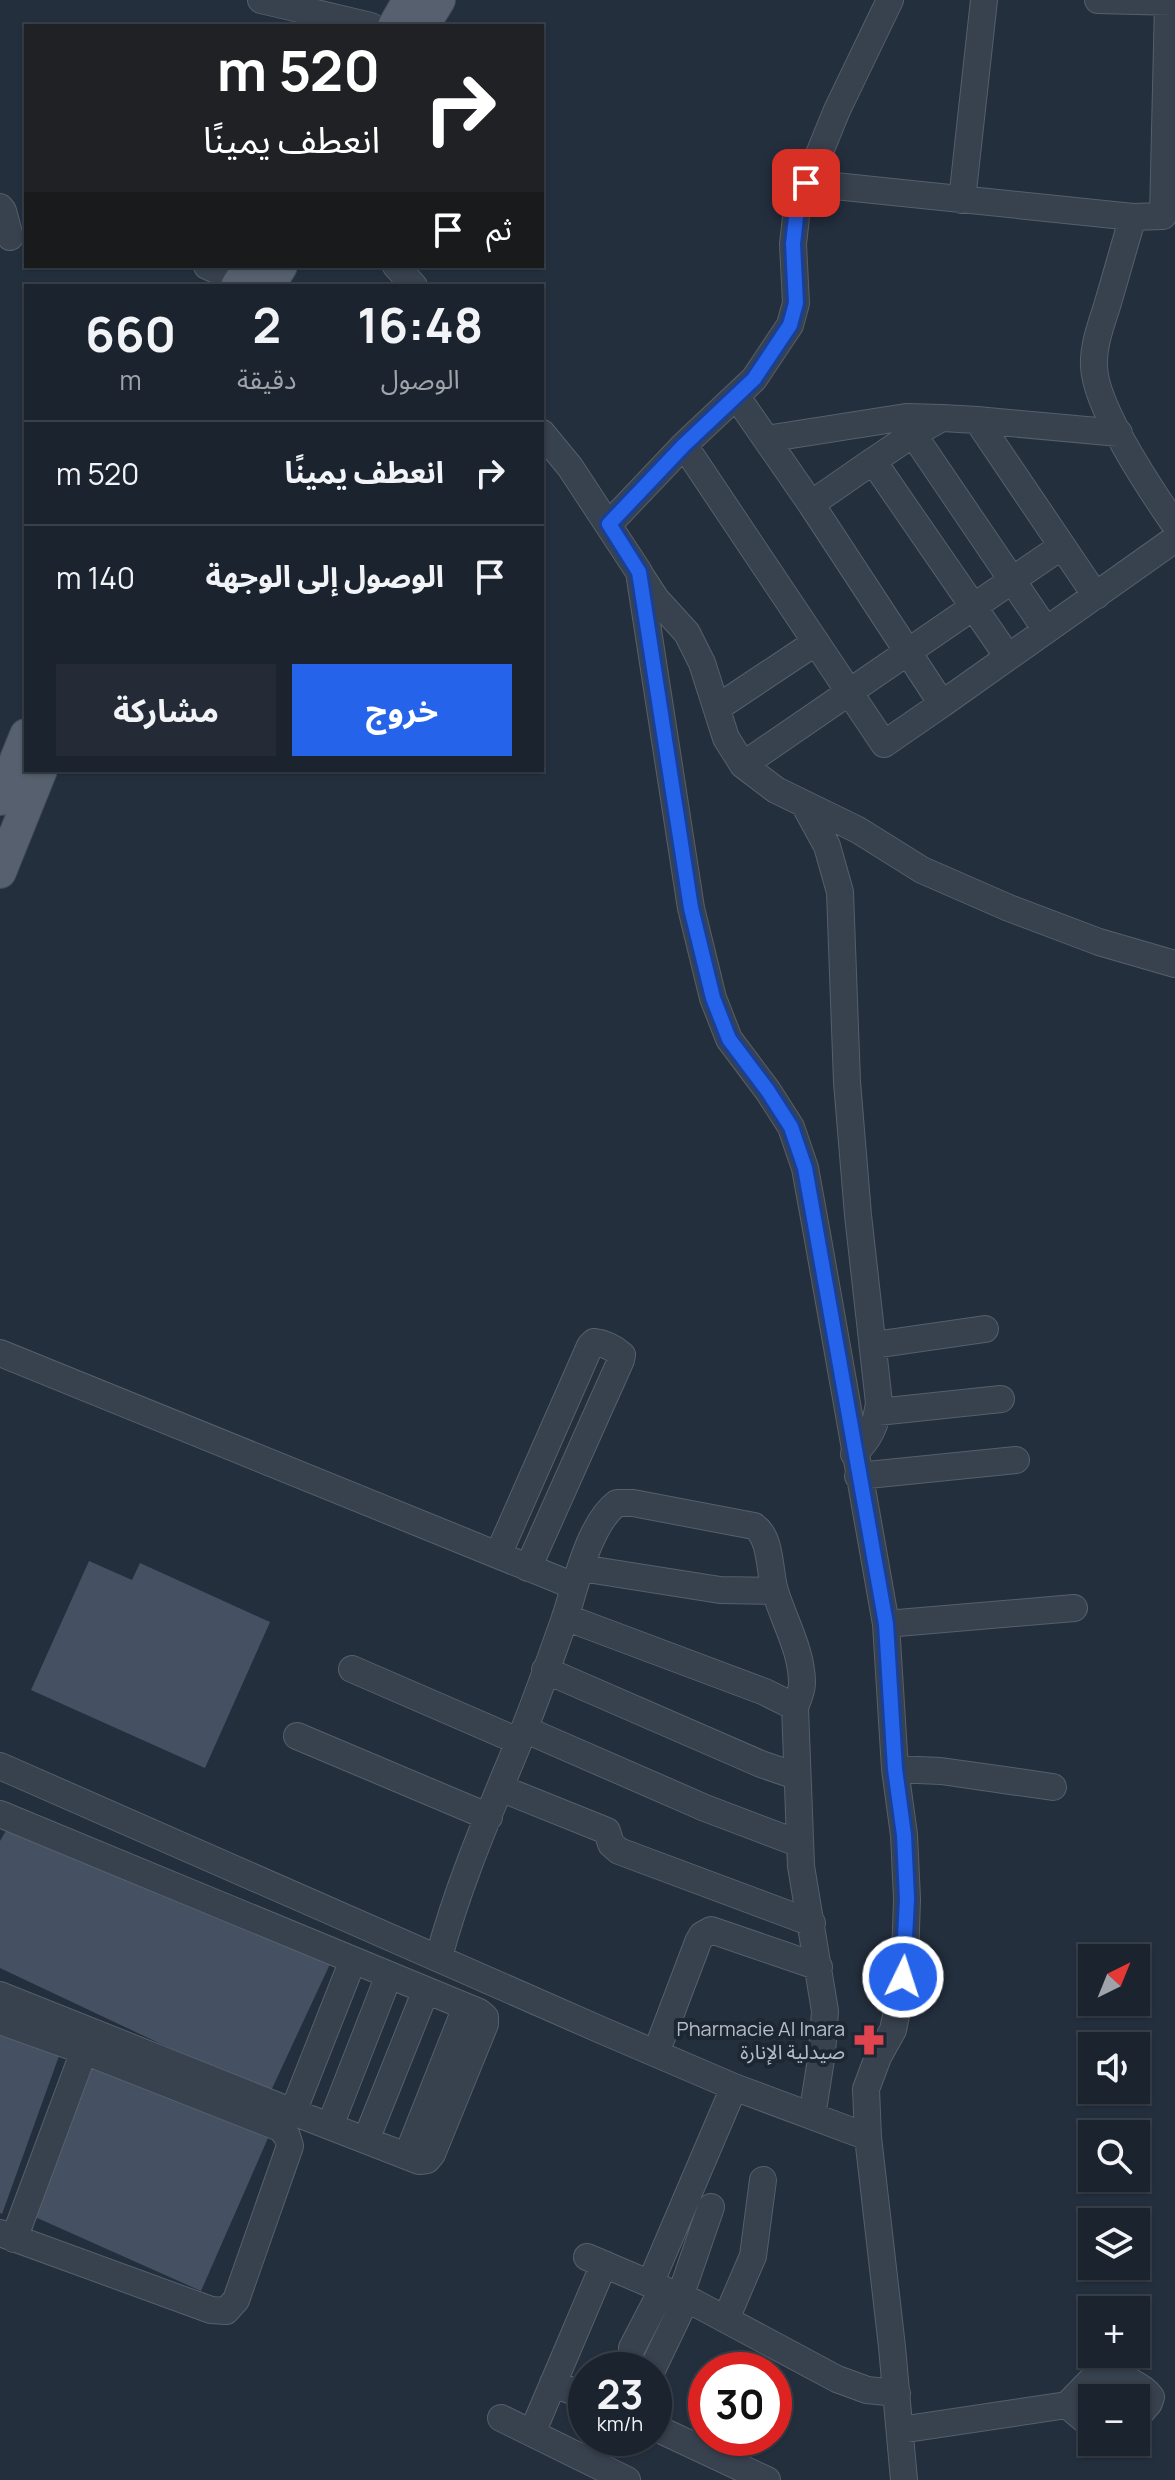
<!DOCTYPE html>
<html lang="ar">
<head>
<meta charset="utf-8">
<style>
  :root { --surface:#1b232e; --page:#242b36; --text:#f1f3f6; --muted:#a0a4aa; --line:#39404a; --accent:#2563eb }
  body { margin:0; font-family:Manrope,"Noto Sans Arabic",sans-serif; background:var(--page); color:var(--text); direction:rtl; height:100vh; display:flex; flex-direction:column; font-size:30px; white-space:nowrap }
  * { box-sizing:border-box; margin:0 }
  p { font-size:26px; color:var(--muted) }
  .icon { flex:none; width:44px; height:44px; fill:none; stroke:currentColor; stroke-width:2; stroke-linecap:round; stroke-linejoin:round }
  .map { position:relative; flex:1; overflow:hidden; direction:ltr }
  .drawer { position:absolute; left:24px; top:284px; width:520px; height:488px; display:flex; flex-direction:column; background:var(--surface); border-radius:0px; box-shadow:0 2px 6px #0004,0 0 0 2px var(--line); direction:rtl }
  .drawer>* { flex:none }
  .guide { position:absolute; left:24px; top:24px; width:520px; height:244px; border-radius:0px; box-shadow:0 2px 6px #0004,0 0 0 2px var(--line); direction:rtl; background:#202124; color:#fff; overflow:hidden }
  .needle { width:52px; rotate:43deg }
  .fabs { position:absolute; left:1078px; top:1944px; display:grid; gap:16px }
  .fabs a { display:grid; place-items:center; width:72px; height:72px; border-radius:0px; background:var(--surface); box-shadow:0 2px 6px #0004,0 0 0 2px var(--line); font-size:40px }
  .speed { position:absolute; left:568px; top:2352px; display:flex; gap:16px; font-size:40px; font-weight:700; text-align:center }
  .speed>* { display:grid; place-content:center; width:104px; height:104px; border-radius:50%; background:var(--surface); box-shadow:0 2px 6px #0004,0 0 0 2px var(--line); line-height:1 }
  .speed small { font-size:20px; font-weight:400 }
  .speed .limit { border:12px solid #d22; background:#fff; color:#111 }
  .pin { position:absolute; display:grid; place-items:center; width:68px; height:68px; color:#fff; margin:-34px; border-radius:16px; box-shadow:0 4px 12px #0006 }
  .me { position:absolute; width:88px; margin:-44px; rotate:4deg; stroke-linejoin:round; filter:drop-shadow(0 0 6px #0008) }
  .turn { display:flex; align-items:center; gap:28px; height:168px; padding:0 32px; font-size:36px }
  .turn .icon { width:104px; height:104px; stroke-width:2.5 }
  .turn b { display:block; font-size:56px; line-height:68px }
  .then { display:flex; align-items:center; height:76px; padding:0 32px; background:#0003; gap:16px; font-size:30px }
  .eta { display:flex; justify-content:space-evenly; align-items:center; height:136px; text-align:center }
  .eta b { font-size:48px; font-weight:700; line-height:56px }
  .button { display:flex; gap:16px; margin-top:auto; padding:16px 32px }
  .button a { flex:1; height:92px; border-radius:0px; background:var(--accent); color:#fff; font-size:32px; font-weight:700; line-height:92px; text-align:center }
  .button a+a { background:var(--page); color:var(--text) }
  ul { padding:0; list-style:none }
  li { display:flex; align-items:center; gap:24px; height:104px; padding:0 32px; border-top:2px solid var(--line) }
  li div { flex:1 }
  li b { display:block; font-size:30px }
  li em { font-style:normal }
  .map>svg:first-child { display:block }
</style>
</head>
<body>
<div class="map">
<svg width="1175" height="2480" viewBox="0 0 1175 2480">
  <rect width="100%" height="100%" fill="#242f3e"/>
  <path fill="#455162" d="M 89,1561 L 132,1580 L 140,1563 L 270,1622 L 205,1768 L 31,1690 Z
    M 11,1822 L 330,1964 L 269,2095 L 0,1968 L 0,1841 Z
    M 0,2034 L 59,2056 L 2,2214 L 0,2213 Z
    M 93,2060 L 268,2138 L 201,2291 L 26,2213 Z"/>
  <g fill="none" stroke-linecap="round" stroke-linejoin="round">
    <g stroke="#565f6c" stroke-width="28">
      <path id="minor" d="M 261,0 L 371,26
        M 1098,0 L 1175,2
        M 806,183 L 1133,217 C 1124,246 1116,276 1107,306 C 1101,325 1093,346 1094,366 C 1095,407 1151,490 1175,525
        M 962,200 L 984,0
        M 0,207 L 3,211 L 10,237
        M 1133,217 L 1163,216 L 1168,3
        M 207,266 L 240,281
        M 396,266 L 414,286
        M 977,420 L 1119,433
        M 542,433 L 570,467 L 639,572 L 691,908 L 713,998 L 729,1039 L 768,1091 L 791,1127 L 805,1168 L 817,1234 L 886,1624 L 895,1769 L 904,1835 L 907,1899 L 905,1958 L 900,1996 L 893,2030 L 878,2057 L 866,2089 L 868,2137 L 892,2347 L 904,2480
        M 913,434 L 942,418 L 977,420 L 1096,596
        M 766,439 L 906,417 L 942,418
        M 684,445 L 884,744 L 942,704 L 811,504 L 737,397
        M 873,461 L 913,434 L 1046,630
        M 811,504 L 873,461 L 1008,657
        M 609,524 L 684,445 L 754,379 L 790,325 L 796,303 L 793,244 L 797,208 L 837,110 L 890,0
        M 641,576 L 656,599 L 687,633 L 702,663 L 726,738 L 743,765 L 776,790 L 858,830 L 922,870 L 1009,908 L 1099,942 L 1175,964
        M 942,704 L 1175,539
        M 717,708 L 816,642
        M 743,765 L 1062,546
        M 804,804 L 827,846 L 840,892 L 847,1082 L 858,1215 L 879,1403 C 876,1425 870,1438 854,1454
        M 874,1345 L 985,1329
        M 0,1353 L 574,1586
        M 878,1412 L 1001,1399
        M 858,1476 L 1016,1460
        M 498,1555 L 590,1346 L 594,1342 C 603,1343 614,1348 622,1355 L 621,1360 L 528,1568
        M 581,1568 L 720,1590 L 775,1591
        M 565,1617 L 765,1692 L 795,1707
        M 886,1624 L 1074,1608
        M 352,1669 L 518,1741
        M 545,1670 L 761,1764 L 796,1776
        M 524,1729 L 705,1808 L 800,1844
        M 297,1736 L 489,1817
        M 0,1766 L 601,2030 L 734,2087 L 868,2137
        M 895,1769 L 941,1771 L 1053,1787
        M 500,1788 L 607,1831 L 611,1844 L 619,1851 L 812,1923
        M 0,1814 L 479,2012 L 485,2017 L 485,2024 L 432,2154 L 427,2160 L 419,2161 L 293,2112 L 353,1960
        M 439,1957 C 460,1878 494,1803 525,1727 C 539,1692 552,1654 565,1618 C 576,1584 589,1524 617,1503 L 633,1503 L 754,1526 C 772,1538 769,1572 775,1591 C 784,1621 802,1651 802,1683 C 802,1691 798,1700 795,1707 L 801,1866 L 825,2011 L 822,2053 L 812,2116
        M 0,1995 L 293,2112
        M 0,2021 L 84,2051 L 280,2128 L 287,2136 L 290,2146 L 236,2300 L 226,2311 L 211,2310 L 0,2233
        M 656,2053 L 698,1942 L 702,1935 L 711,1930 L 819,1967
        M 330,2126 L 389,1975
        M 366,2140 L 426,1990
        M 407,2156 L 466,2007
        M 14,2239 L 84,2051
        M 587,2257 L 695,2303 L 837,2379 L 867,2390 L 897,2393
        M 650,2284 L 734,2087
        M 680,2297 L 711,2207
        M 726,2319 L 753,2256 L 763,2180
        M 632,2348 L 662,2290
        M 652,2370 L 686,2299
        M 553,2383 L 586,2397
        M 1067,2405 L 1092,2426
        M 501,2418 L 627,2480
        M 654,2427 L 767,2480
        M 900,2430 L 1067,2405 L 1099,2372 C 1113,2372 1143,2385 1151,2397 L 1149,2403 L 1136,2418
        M 532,2433 L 604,2264"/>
    </g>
    <g stroke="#414a57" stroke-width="34">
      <path id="major" d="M 394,26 L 409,0
        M 423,26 L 439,0
        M 237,286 L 250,266
        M 269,286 L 281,266
        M 0,799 L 26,735
        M 0,872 L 41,770"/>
    </g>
    <use href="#minor" stroke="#38414e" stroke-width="26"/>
    <use href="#major" stroke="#56606e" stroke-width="32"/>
  </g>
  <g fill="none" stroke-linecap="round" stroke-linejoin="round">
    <g stroke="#184099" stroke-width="20">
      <path id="route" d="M 806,183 L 797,208 L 793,244 L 796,303 L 790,325 L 754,379 L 684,445 L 609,524 L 639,572 L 691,908 L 713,998 L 729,1039 L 768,1091 L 791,1127 L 805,1168 L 886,1624 L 895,1769 L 904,1835 L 907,1899 L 903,1977"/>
    </g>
    <use href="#route" stroke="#2563eb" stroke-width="14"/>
  </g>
  <defs>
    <g id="pharmacy-bare" transform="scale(2.4)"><path d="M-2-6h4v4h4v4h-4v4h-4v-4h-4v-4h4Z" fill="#e0444e" stroke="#1d2633" stroke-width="2.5" paint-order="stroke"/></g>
  </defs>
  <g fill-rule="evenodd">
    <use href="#pharmacy-bare" x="869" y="2040"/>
  </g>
  <g text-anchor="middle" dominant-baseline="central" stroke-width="8" stroke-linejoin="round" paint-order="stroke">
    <g font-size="20" fill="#b4bcc9" stroke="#1d2633" text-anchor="end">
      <text x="845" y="2028">Pharmacie Al Inara<tspan x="845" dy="23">صيدلية الإنارة</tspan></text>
    </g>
  </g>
</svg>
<div class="fabs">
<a><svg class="needle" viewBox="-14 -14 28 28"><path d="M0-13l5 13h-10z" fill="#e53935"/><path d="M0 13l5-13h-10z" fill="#a0a4aa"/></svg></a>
<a><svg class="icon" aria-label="sound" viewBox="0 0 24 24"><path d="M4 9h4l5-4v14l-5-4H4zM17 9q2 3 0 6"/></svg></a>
<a><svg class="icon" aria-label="search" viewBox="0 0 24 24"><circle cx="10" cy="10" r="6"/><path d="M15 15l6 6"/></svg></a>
<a><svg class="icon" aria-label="layers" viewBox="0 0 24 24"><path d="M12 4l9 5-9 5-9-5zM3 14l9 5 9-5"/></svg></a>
<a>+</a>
<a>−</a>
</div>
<div class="speed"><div>23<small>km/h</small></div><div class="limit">30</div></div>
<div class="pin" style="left:806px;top:183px;background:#d93025"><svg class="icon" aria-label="arrive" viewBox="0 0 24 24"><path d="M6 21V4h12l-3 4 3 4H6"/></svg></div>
<svg class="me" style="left:903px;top:1977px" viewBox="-20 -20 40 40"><circle r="17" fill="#2563eb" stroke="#fff" stroke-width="3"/><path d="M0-11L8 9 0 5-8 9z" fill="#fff"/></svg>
<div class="guide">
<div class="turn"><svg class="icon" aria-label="right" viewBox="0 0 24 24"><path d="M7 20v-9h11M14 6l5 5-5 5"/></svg><div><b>520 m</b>انعطف يمينًا</div></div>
<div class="then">ثم<svg class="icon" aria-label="arrive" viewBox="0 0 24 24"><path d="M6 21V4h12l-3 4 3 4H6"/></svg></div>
</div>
<section class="drawer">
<div class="eta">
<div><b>16:48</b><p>الوصول</p></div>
<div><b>2</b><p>دقيقة</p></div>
<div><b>660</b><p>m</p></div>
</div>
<ul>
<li><svg class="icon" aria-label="right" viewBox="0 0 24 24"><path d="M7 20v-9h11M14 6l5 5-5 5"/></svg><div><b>انعطف يمينًا</b></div><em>520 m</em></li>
<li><svg class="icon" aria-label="arrive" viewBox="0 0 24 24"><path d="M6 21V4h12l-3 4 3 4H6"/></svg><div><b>الوصول إلى الوجهة</b></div><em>140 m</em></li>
</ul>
<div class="button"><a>خروج</a><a>مشاركة</a></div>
</section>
</div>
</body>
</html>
